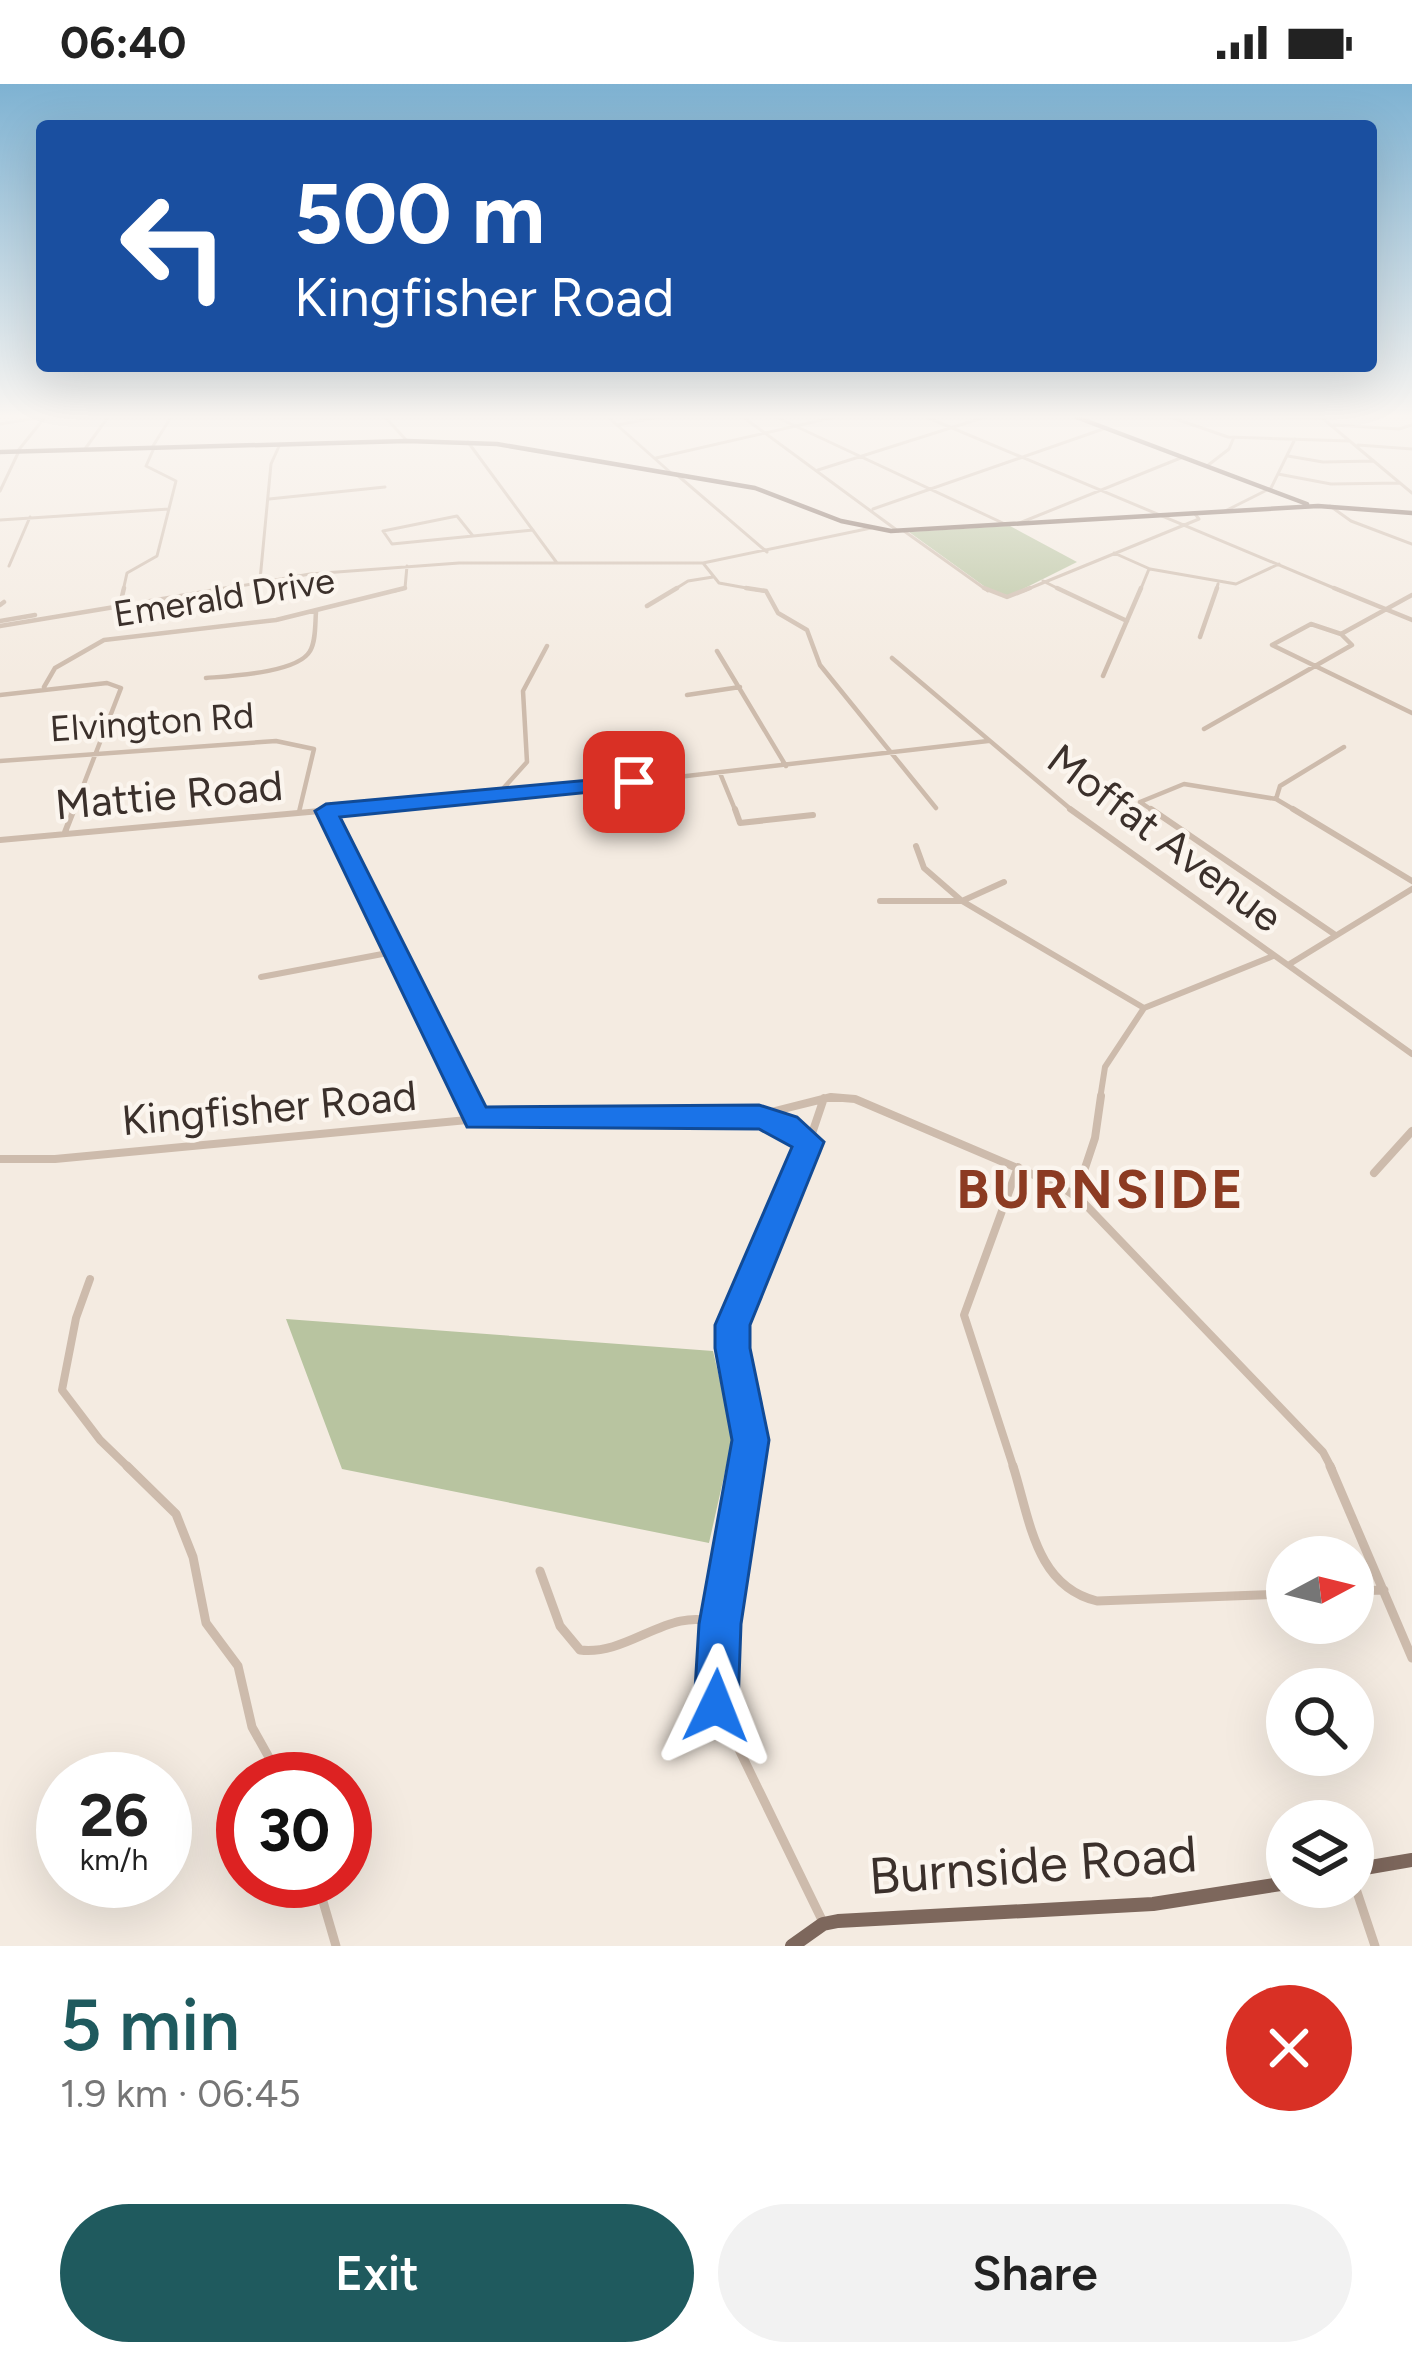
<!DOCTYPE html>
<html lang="en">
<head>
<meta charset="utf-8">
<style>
  :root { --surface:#fff; --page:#f2f2f2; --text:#222; --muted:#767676; --accent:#1f5a5e }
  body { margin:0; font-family:Figtree,sans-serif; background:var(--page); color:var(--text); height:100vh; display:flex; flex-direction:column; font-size:45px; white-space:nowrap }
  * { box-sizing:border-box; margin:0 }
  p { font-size:39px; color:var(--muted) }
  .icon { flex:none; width:66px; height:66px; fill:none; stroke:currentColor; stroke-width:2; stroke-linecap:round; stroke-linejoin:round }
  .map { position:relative; height:1862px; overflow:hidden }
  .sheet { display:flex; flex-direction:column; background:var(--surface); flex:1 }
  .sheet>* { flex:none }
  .hud { position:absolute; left:36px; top:36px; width:1341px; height:252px; border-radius:12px; box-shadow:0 12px 48px #0002; background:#1a4fa0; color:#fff; overflow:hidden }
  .needle { width:78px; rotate:83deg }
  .controls { position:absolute; left:1266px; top:1452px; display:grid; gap:24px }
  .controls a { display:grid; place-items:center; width:108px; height:108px; border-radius:50%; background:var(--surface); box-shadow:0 12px 48px #0002; font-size:60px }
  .speed { position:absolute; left:36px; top:1668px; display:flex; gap:24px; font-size:60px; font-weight:700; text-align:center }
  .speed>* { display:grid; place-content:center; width:156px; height:156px; border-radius:50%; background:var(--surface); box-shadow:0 12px 48px #0002; line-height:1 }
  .speed small { font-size:30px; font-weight:400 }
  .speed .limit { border:18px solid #d22; background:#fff; color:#111 }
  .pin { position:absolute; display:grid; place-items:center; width:102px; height:102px; color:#fff; margin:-51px; border-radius:24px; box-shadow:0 6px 18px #0006 }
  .me { position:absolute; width:132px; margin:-66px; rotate:2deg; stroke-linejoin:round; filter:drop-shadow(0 0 9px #0008) }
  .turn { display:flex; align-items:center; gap:42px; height:252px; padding:0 60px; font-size:54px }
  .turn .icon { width:156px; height:156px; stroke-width:2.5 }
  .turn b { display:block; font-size:84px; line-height:102px }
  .round { display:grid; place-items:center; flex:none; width:126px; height:126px; border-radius:63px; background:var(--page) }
  .head { display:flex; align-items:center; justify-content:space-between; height:204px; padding:0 60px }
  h1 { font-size:72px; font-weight:600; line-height:90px; color:var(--accent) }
  .action { display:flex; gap:24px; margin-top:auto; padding:24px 60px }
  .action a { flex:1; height:138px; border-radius:72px; background:var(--accent); color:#fff; font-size:48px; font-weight:600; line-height:138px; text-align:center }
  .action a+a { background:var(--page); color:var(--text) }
  .status { display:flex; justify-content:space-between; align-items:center; height:84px; padding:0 60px; background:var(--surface); direction:ltr }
  .status svg { height:33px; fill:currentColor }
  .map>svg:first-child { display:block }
</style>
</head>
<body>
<div class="status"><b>06:40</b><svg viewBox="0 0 49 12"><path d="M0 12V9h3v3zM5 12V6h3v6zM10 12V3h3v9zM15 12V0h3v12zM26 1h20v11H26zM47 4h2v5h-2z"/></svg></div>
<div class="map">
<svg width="1412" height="1862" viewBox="0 0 1412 1862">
  <rect width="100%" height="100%" fill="#f4ebe1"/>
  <path fill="#b8c4a0" d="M 1010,442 L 1077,478 L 1009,512 L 988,505 L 909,448 Z
    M 286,1235 L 713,1267 L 733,1352 L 709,1459 L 342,1385 Z"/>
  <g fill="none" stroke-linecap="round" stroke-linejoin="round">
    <path stroke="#cdbbac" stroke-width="3" d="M 283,333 L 316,333
      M 385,333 L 407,357
      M 608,333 L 671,389
      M 743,333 L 898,447
      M 776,333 L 1007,441
      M 926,333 L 1341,507
      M 1170,333 L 1228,353 L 1350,357
      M 1287,333 L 1323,334
      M 1321,333 L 1412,409
      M 0,340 L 41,333
      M 617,341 L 659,333
      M 1334,341 L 1399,345 L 1412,341
      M 468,358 L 557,479
      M 1358,361 L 1412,365
      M 153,362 L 171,333
      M 85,365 L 108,333
      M 17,368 L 45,333
      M 1288,372 L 1323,378 L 1374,377
      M 656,374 L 835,333
      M 1207,382 L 1229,365 L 1234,353
      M 818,386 L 985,333
      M 676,390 L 767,468
      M 1278,390 L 1331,400 L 1400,399
      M 0,407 L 19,367
      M 269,415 L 385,403
      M 1330,422 L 1351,437 L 1412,460
      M 873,425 L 1106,344
      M 1225,427 L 1271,404 L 1295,355
      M 457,432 L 473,452 L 392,460 L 383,447 Z
      M 0,436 L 169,425
      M 1017,440 L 1183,373
      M 904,447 L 988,507
      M 473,452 L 533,446
      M 1114,469 L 1150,485 L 1236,500 L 1279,480
      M 703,479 L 719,499 L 763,507
      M 9,482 L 30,433
      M 260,496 L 271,380 L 280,360
      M 1043,497 L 1063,507
      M 123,507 L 127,489 L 157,472 L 176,397 L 146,382 L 154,364
      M 211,507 L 310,490 L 459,479 L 703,479 L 871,444
      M 395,507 L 405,504 L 407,482
      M 672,507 L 688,497 L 713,493
      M 1023,507 L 1199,435 L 1195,430
      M 1140,507 L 1149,485
      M 1216,507 L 1218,500"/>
    <path stroke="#cdbbac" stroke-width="4.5" d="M 746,504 L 766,507 L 778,529 L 807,546 L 820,581 L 936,724
      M 984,504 L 1007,513 L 1030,504
      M 1057,504 L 1127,537
      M 1334,504 L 1412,536
      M 0,521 L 4,518
      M 120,521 L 124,504
      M 647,522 L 677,504
      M 0,537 L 35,531
      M 0,542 L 229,504
      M 1341,550 L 1311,540 L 1272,561 L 1412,629
      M 1200,553 L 1217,504
      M 717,567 L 786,682
      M 892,574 L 1074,728
      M 1103,592 L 1141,504
      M 206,594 C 229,592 298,589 310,567 C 316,557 315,540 316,528
      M 44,603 L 55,584 L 104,556 L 276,536 L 405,504
      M 0,611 L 107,599 L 121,604 L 73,728
      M 687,611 L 740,603
      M 1204,645 L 1352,561 L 1341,550 L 1412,511
      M 0,677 L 276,657 L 314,665 L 299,728
      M 720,689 L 736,728
      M 499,709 L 527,678 L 523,607 L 547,562
      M 309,728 L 592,703 L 988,657
      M 1155,728 L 1140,718 L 1184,700 L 1276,715
      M 1298,728 L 1276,715 L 1280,702 L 1344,663"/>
    <path stroke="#cdbbac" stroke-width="6" d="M 735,725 L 740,739 L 813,731
      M 1070,725 L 1412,970
      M 1151,725 L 1334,850
      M 1293,725 L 1412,797
      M 326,727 L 468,1015
      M 65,748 L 74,725
      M 0,756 L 342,725
      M 916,762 L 924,784 L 962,817 L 1004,798
      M 880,817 L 962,817 L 1144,924
      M 1288,881 L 1412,805
      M 261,893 L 393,868
      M 823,1015 L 855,1015
      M 1100,1015 L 1105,983 L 1144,924 L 1273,872"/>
    <path stroke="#cdbbac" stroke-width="8" d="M 467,1012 L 478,1035
      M 762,1034 L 786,1042 L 808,1058
      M 0,1075 L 55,1075 L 478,1035 L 743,1035 L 831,1013 L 855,1015 L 1062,1103 L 1083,1118 L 1323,1368 L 1332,1385
      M 1374,1089 L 1412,1047
      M 1076,1111 L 1095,1054 L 1101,1012
      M 90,1195 L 76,1234 L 62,1306 L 100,1356 L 130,1385
      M 746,1385 C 754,1336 731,1291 733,1241 L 801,1082 L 824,1014
      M 1014,1385 L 964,1231 L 1018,1083"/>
    <path stroke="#cdbbac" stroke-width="9" d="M 127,1382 L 176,1430 L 193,1473 L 206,1539 L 238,1582 L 252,1643 L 281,1695
      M 747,1382 L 720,1540 L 714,1614 L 823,1838
      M 1013,1382 C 1030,1435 1035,1502 1097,1517 L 1287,1510
      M 1330,1382 L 1412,1574
      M 540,1487 L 560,1542 L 580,1566 C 631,1572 669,1520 720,1540
      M 1353,1507 L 1384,1506
      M 1353,1796 L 1375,1862
      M 317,1797 L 336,1862"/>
    <path stroke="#7d675c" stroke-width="4.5" d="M 1076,333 L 1307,420
      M 0,368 L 407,357 L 497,360 L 755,404 L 841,437 L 891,447 L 1318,422 L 1412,429"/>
    <path stroke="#7d675c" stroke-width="14" d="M 1353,1786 L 1412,1776
      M 792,1862 L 823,1840 L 838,1837 L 1153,1820 L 1287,1799"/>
  </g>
  <linearGradient id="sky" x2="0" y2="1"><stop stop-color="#7eb2d2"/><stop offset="0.56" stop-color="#faf6f2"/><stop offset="1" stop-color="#faf6f2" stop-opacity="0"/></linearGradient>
  <rect width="1412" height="594" fill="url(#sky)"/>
  <path fill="#1a73e8" stroke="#114b97" stroke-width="3" d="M 634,692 L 642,693 L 642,703 L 340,733 L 486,1023 L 759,1021 L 797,1033 L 824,1058 L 750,1241 L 750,1264 L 769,1356 L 741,1540 L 738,1622 L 731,1637 L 716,1644 L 701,1637 L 694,1622 L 699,1540 L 732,1356 L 715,1264 L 715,1241 L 792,1063 L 759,1045 L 467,1043 L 315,727 L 326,720 Z"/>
  <g text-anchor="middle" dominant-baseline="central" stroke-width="9" stroke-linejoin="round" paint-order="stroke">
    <g font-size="36" fill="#3b302b" stroke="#fbf5ee">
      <text transform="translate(224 513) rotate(-9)">Emerald Drive</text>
      <text transform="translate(152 638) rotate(-4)">Elvington Rd</text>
    </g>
    <g font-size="42" fill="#3b302b" stroke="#fbf5ee">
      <text transform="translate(169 711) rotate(-5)">Mattie Road</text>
      <text transform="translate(1165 754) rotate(37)">Moffat Avenue</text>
      <text transform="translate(269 1024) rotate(-5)">Kingfisher Road</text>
    </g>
    <g font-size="51" fill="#3b302b" stroke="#fbf5ee">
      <text transform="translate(1033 1781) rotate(-4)">Burnside Road</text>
    </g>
    <g font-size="54" font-weight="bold" letter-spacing="3" fill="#8c3b22" stroke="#fbf5ee">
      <text x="1101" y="1105">BURNSIDE</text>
    </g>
  </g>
</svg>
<div class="controls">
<a><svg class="needle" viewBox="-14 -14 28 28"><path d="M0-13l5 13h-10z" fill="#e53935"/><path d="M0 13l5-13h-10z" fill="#767676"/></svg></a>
<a><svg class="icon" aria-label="search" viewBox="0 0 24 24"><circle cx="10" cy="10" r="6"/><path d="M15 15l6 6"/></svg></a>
<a><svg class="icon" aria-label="layers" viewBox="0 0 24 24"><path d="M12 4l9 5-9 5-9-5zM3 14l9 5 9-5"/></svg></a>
</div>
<div class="speed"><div>26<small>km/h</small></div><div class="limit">30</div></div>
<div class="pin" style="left:634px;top:698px;background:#d93025"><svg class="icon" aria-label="arrive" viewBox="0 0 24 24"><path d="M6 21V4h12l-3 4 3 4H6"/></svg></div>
<svg class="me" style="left:716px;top:1622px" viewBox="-20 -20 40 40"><path d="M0-17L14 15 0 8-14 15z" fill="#1a73e8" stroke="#fff" stroke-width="4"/></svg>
<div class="hud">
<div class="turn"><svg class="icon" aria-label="left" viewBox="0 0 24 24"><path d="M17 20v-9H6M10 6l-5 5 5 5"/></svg><div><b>500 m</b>Kingfisher Road</div></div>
</div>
</div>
<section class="sheet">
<div class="head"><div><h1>5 min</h1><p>1.9 km · 06:45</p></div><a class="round" style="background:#d93025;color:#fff"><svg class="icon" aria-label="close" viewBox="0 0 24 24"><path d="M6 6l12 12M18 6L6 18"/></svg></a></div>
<div class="action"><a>Exit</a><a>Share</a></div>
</section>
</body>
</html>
